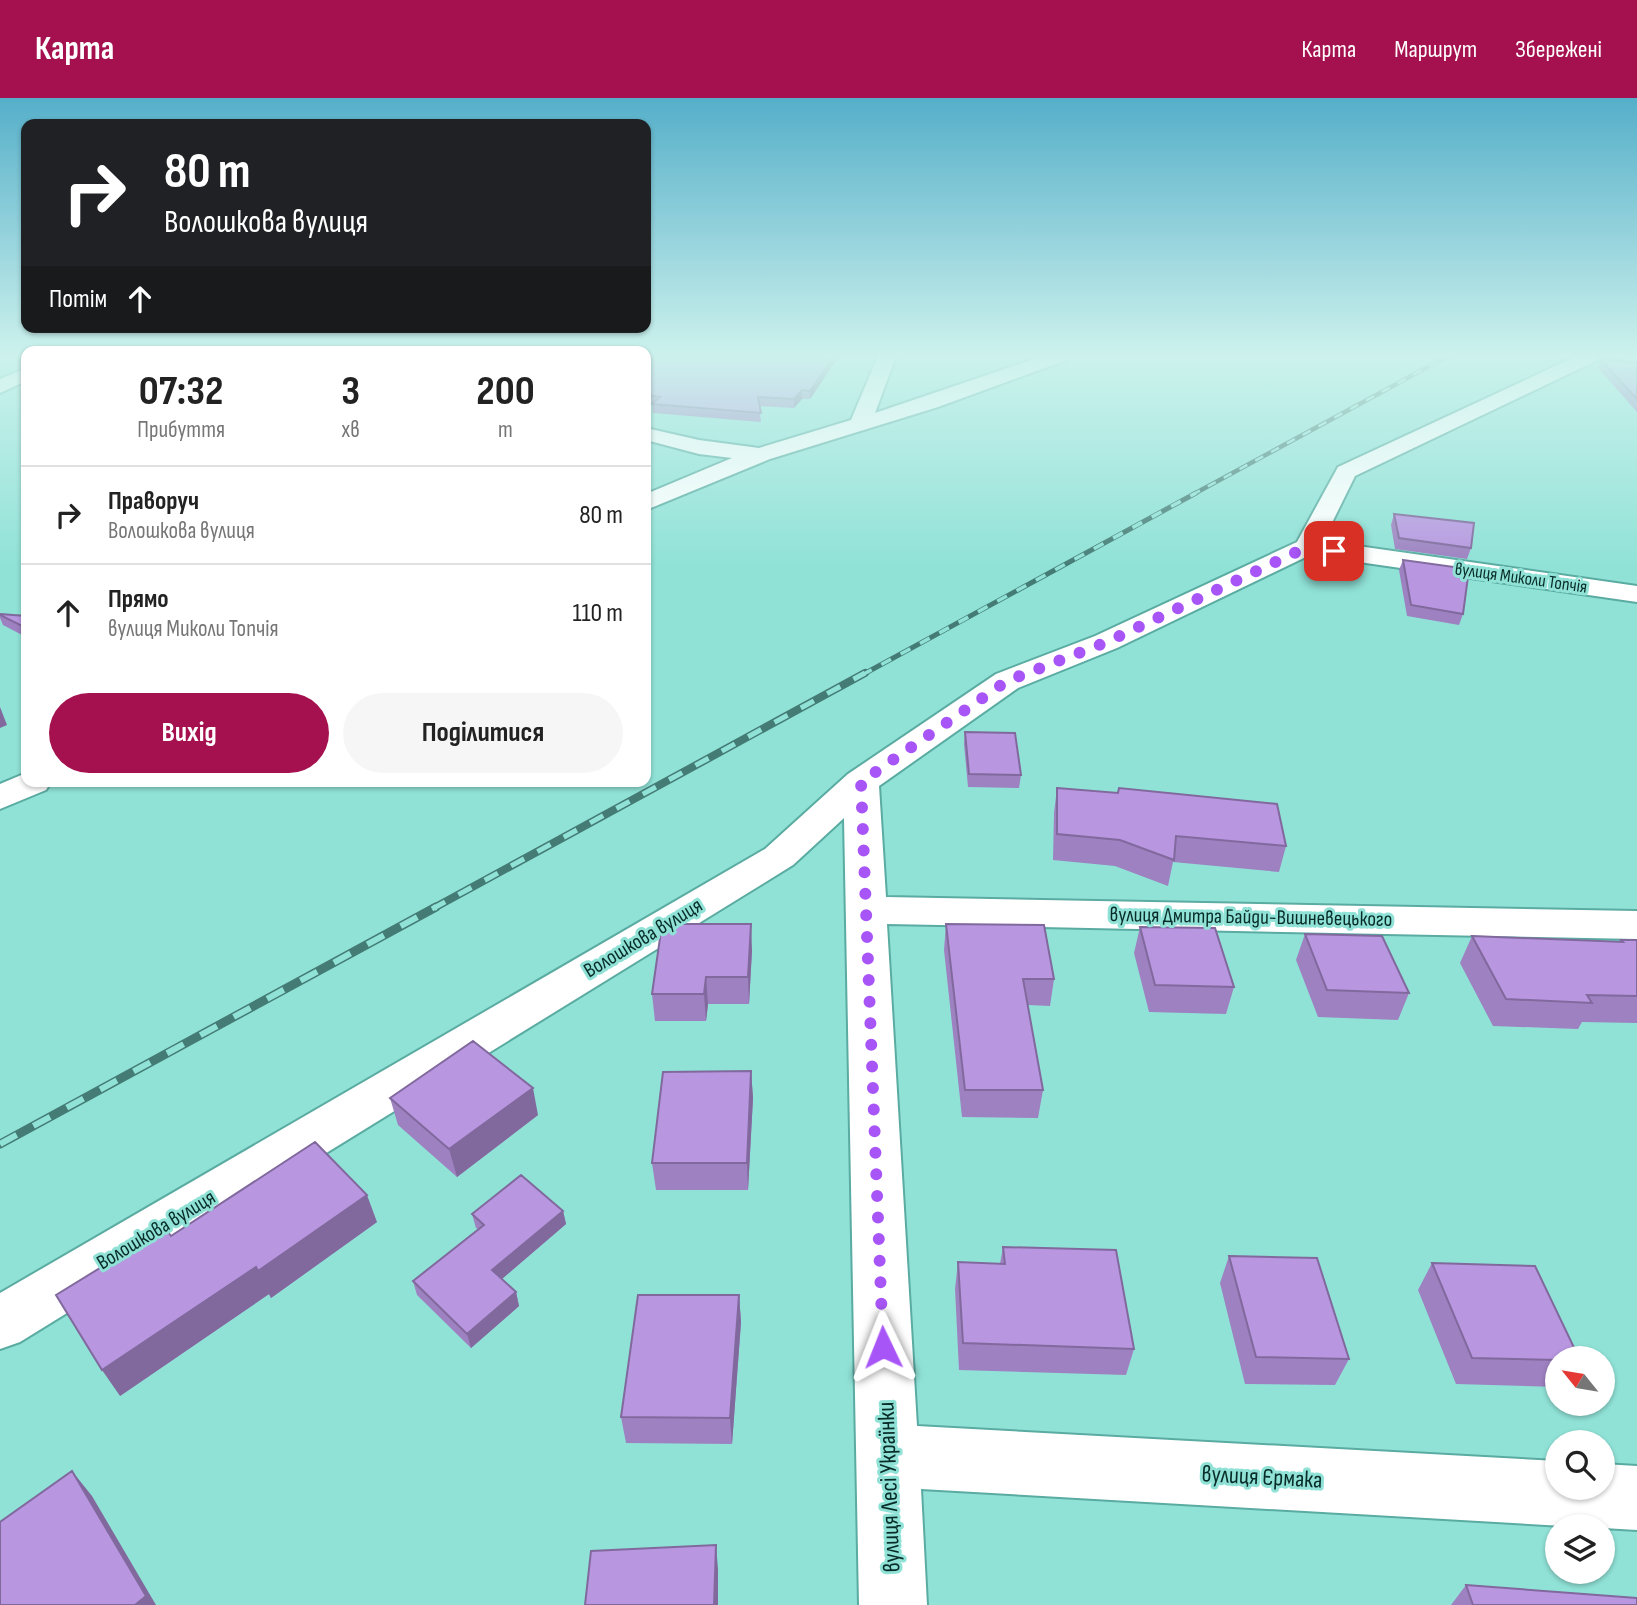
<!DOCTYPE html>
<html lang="uk">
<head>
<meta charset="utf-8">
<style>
  :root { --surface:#fff; --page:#f6f6f6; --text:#222; --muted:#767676; --line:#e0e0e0; --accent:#a5114e }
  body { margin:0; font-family:"Sofia Sans Condensed",sans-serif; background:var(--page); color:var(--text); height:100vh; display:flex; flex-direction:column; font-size:26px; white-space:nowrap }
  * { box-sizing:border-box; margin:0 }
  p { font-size:23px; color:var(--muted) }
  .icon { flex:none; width:38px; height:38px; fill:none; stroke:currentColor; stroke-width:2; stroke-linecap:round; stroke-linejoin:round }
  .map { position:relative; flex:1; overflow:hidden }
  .panel { position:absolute; left:21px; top:248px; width:630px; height:441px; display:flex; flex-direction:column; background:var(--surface); border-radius:14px; box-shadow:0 2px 5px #0004 }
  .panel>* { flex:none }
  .hud { position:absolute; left:21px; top:21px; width:630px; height:214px; border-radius:14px; box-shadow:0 2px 5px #0004; background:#202124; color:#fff; overflow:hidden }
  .needle { width:46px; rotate:300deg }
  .controls { position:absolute; left:1545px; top:1248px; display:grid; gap:14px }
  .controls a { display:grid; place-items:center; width:70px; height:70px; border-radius:50%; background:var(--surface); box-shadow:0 2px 5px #0004; font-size:35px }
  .pin { position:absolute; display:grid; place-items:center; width:60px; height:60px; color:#fff; margin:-30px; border-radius:14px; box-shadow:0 4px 10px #0006 }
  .me { position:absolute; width:77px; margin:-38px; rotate:358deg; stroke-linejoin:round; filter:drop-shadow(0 0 5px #0008) }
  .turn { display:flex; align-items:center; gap:24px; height:147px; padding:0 28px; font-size:32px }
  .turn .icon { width:91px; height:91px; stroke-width:2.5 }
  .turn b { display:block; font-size:49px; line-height:60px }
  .then { display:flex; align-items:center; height:66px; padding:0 28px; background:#0003; gap:14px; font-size:26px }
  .eta { display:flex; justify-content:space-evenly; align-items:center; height:119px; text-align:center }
  .eta b { font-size:42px; font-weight:700; line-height:49px }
  .button { display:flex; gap:14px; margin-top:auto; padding:14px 28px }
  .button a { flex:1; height:80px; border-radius:42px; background:var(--accent); color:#fff; font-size:28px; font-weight:700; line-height:80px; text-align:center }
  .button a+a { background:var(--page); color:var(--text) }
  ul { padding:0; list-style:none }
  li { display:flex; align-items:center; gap:21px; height:98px; padding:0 28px; border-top:2px solid var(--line) }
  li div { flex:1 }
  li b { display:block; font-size:26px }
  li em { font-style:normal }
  header { display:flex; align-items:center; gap:42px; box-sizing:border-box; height:98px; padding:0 35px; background:var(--accent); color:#fff }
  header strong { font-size:33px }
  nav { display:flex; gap:38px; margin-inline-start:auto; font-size:24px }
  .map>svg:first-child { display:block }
</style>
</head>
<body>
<header>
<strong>Карта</strong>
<nav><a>Карта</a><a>Маршрут</a><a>Збережені</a></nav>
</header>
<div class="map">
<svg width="1637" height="1507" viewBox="0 0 1637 1507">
  <rect width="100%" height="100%" fill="#90e2d7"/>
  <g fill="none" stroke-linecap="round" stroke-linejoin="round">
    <g stroke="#5aaba1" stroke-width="4">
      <path id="minor" d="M 878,258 L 896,258 L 875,315 L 1043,258 L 1069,258 L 1067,262 L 938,309 L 770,361 L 646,412 L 646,396 L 732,360 L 699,356 L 646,342 L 646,330 L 699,342 L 759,350 L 851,322 Z
        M 1577,258 L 1600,258 L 1598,262 L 1355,378 L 1323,443 L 1637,488 L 1637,504 L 1310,457 L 1117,550 L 1018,590 L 879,688 L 886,799 L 1637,813 L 1637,841 L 887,826 L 917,1328 L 1558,1363 L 1558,1390 L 1603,1390 L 1603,1366 L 1637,1368 L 1637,1432 L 1603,1430 L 1603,1428 L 1563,1428 L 921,1391 L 927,1507 L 859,1507 L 844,720 L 793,767 L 20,1244 L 0,1251 L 0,1195 L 765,751 L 848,676 L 996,576 L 1095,538 L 1297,444 L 1338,369 Z
        M 1627,258 L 1637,258 L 1637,264 L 1629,262 Z
        M 26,270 L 26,283 L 0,295 L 0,281 Z
        M 26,675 L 26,684 L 51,684 L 46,692 L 0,711 L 0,686 Z"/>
    </g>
    <use href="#minor" fill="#fff" fill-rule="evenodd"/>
    <g stroke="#447c75" stroke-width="4.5">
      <path id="rail-far3" d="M 1192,397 L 1448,258"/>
    </g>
    <g stroke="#447c75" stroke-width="5">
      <path id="rail-far2" d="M 862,577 L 1196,395"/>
    </g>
    <g stroke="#447c75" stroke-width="8">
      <path id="rail-far1" d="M 432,811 L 865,575"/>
    </g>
    <g stroke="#447c75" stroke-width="9">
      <path id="rail" d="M 0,1046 L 436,809"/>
    </g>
    <use href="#rail-far3" stroke="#90e2d7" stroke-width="2.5" stroke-dasharray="9" stroke-linecap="butt"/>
    <use href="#rail-far2" stroke="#90e2d7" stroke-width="3.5" stroke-dasharray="11" stroke-linecap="butt"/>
    <use href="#rail-far1" stroke="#90e2d7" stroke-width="5" stroke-dasharray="15" stroke-linecap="butt"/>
    <use href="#rail" stroke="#90e2d7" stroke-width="6" stroke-dasharray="19" stroke-linecap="butt"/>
  </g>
  <path fill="#9e81c1" d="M 646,258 L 839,258 L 810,301 L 802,301 L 794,310 L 759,308 L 761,324 L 653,315 L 652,307 L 646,306 Z
    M 1601,262 L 1637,264 L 1637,314 L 1598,270 Z
    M 1394,416 L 1471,450 L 1467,461 L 1395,451 L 1391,427 Z
    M 1403,462 L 1463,516 L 1459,527 L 1407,518 L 1399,472 Z
    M 0,516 L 26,518 L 26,539 L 3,527 L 0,520 Z
    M 965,634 L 1021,677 L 1019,690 L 968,689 L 964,646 Z
    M 1057,690 L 1286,748 L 1279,774 L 1173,764 L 1168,788 L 1115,768 L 1053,762 L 1054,715 Z
    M 946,826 L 1054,881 L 1050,908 L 1028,907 L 1043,992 L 1038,1020 L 962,1019 L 944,852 Z
    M 1140,829 L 1234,889 L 1226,916 L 1149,914 L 1134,855 Z
    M 1305,836 L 1409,895 L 1398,922 L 1318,919 L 1296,862 Z
    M 1472,838 L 1620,844 L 1621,842 L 1637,842 L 1637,925 L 1582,924 L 1578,931 L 1493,928 L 1460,865 Z
    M 752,852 L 749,906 L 708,906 L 706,923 L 655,923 L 652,896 Z
    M 751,973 L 753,1000 L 748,1092 L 656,1092 L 652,1065 Z
    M 390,1000 L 538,1017 L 457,1079 L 398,1027 Z
    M 563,1113 L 566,1126 L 502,1181 L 516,1194 L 519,1208 L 471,1250 L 417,1197 L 413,1183 L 478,1131 L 476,1130 L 472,1116 Z
    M 377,1124 L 271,1200 L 269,1196 L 120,1298 L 171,1138 Z
    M 1003,1149 L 1134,1251 L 1126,1277 L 959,1272 L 955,1191 L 958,1164 L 1000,1166 Z
    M 1229,1158 L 1349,1261 L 1335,1287 L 1245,1286 L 1220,1185 Z
    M 1432,1165 L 1558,1260 L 1558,1289 L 1456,1286 L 1418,1192 Z
    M 739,1197 L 741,1224 L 732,1346 L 626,1345 L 621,1319 Z
    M 1466,1487 L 1637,1507 L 1451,1507 Z"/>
  <path fill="#81699d" d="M 834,258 L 839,258 L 810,301 L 810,293 Z
    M 802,292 L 802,301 L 794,310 L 794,301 Z
    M 0,609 L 7,627 L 0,630 Z
    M 751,826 L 752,852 L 749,906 L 748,879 Z
    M 706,879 L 708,906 L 706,923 L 704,896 Z
    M 751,973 L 753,1000 L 748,1092 L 747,1065 Z
    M 533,990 L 538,1017 L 457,1079 L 449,1051 Z
    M 367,1097 L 377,1124 L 271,1200 L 258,1173 Z
    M 563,1113 L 566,1126 L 496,1186 L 492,1172 Z
    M 256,1169 L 269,1196 L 120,1298 L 102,1272 Z
    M 516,1194 L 519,1208 L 471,1250 L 467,1236 Z
    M 739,1197 L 741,1224 L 732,1346 L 730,1320 Z
    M 72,1373 L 92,1398 L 156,1507 L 135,1507 Z
    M 716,1447 L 718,1471 L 718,1507 L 714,1507 Z"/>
  <path fill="#b896e0" stroke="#81699d" stroke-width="2" d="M 646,258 L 834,258 L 810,293 L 802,292 L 794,301 L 758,299 L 761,315 L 652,306 L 660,299 L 646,297 Z
    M 1601,262 L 1637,264 L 1637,301 Z
    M 1394,416 L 1474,425 L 1471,450 L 1399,440 Z
    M 1403,462 L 1469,471 L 1463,516 L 1411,507 Z
    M 0,516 L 26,518 L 26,530 L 0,517 Z
    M 965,634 L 1015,635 L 1021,677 L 969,676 Z
    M 1057,690 L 1118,695 L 1119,690 L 1277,706 L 1286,748 L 1176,738 L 1174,762 L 1120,742 L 1057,736 Z
    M 662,826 L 751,826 L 748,879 L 706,879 L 704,896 L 652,896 Z
    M 946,826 L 1044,827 L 1054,881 L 1023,881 L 1043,992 L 965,992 Z
    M 1140,829 L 1215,830 L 1234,889 L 1155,887 Z
    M 1305,836 L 1382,838 L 1409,895 L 1327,892 Z
    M 1472,838 L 1623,844 L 1621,842 L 1637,842 L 1637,898 L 1587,897 L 1592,905 L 1506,901 Z
    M 473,943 L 533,990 L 449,1051 L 390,1000 Z
    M 751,973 L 747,1065 L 652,1065 L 663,974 Z
    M 315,1044 L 367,1097 L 258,1173 L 256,1169 L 102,1272 L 56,1197 L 165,1130 L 171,1138 Z
    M 521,1077 L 563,1113 L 492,1172 L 516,1194 L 467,1236 L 413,1183 L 484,1127 L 472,1116 Z
    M 1003,1149 L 1116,1152 L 1134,1251 L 963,1245 L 958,1164 L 1005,1166 Z
    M 1229,1158 L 1317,1160 L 1349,1261 L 1256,1259 Z
    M 1432,1165 L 1535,1168 L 1579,1260 L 1558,1260 L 1558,1262 L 1472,1260 Z
    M 638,1197 L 739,1197 L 730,1320 L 621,1319 Z
    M 72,1373 L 146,1498 L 135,1507 L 0,1507 L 0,1424 Z
    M 716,1447 L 714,1507 L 585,1507 L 591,1453 Z
    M 1466,1487 L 1637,1500 L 1637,1507 L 1473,1507 Z"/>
  <linearGradient id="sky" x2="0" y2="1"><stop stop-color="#55afc9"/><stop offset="0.55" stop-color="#cdf2ed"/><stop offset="1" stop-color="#cdf2ed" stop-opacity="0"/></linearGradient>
  <rect width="1637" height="469" fill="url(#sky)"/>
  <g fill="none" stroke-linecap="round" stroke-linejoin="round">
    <path stroke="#a855f7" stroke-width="12" stroke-dasharray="0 21.6" d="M 883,1249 L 861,684 L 1007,583 L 1107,544 L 1307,449 L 1334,453"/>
  </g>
  <g text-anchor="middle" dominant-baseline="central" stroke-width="6" stroke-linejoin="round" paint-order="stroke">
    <g font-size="18" fill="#082c28" stroke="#90e2d7">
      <text transform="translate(1521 480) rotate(8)">вулиця Миколи Топчія</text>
    </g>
    <g font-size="21" fill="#082c28" stroke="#90e2d7">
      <text transform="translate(1251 819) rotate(1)">вулиця Дмитра Байди-Вишневецького</text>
      <text transform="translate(643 840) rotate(-31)">Волошкова вулиця</text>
      <text transform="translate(156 1132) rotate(-31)">Волошкова вулиця</text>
    </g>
    <g font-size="24" fill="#082c28" stroke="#90e2d7">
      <text transform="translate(1262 1379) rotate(3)">вулиця Єрмака</text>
      <text transform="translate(889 1389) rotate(-92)">вулиця Лесі Українки</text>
    </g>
  </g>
</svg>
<div class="controls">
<a><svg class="needle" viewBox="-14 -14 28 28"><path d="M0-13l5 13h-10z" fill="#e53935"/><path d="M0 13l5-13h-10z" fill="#767676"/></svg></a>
<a><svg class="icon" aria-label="search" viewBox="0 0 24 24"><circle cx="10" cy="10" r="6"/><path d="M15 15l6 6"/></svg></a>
<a><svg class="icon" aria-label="layers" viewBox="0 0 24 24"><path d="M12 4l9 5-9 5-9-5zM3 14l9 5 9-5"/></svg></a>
</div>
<div class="pin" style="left:1334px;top:453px;background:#d93025"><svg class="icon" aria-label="arrive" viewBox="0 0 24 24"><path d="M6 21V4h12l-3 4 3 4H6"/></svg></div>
<svg class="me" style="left:883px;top:1249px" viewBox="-20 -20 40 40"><path d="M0-17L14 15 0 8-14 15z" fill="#a855f7" stroke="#fff" stroke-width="4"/></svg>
<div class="hud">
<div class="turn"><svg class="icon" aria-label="right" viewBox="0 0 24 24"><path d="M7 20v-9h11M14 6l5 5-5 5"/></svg><div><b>80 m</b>Волошкова вулиця</div></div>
<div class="then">Потім<svg class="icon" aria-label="ahead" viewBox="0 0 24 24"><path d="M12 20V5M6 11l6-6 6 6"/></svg></div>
</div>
<section class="panel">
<div class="eta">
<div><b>07:32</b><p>Прибуття</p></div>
<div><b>3</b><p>хв</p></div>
<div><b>200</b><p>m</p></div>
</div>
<ul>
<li><svg class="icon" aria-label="right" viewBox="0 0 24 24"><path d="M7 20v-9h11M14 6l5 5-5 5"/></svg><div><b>Праворуч</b><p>Волошкова вулиця</p></div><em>80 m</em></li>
<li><svg class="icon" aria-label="ahead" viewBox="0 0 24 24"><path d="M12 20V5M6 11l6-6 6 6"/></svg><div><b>Прямо</b><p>вулиця Миколи Топчія</p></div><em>110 m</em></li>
</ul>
<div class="button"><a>Вихід</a><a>Поділитися</a></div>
</section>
</div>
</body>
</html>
